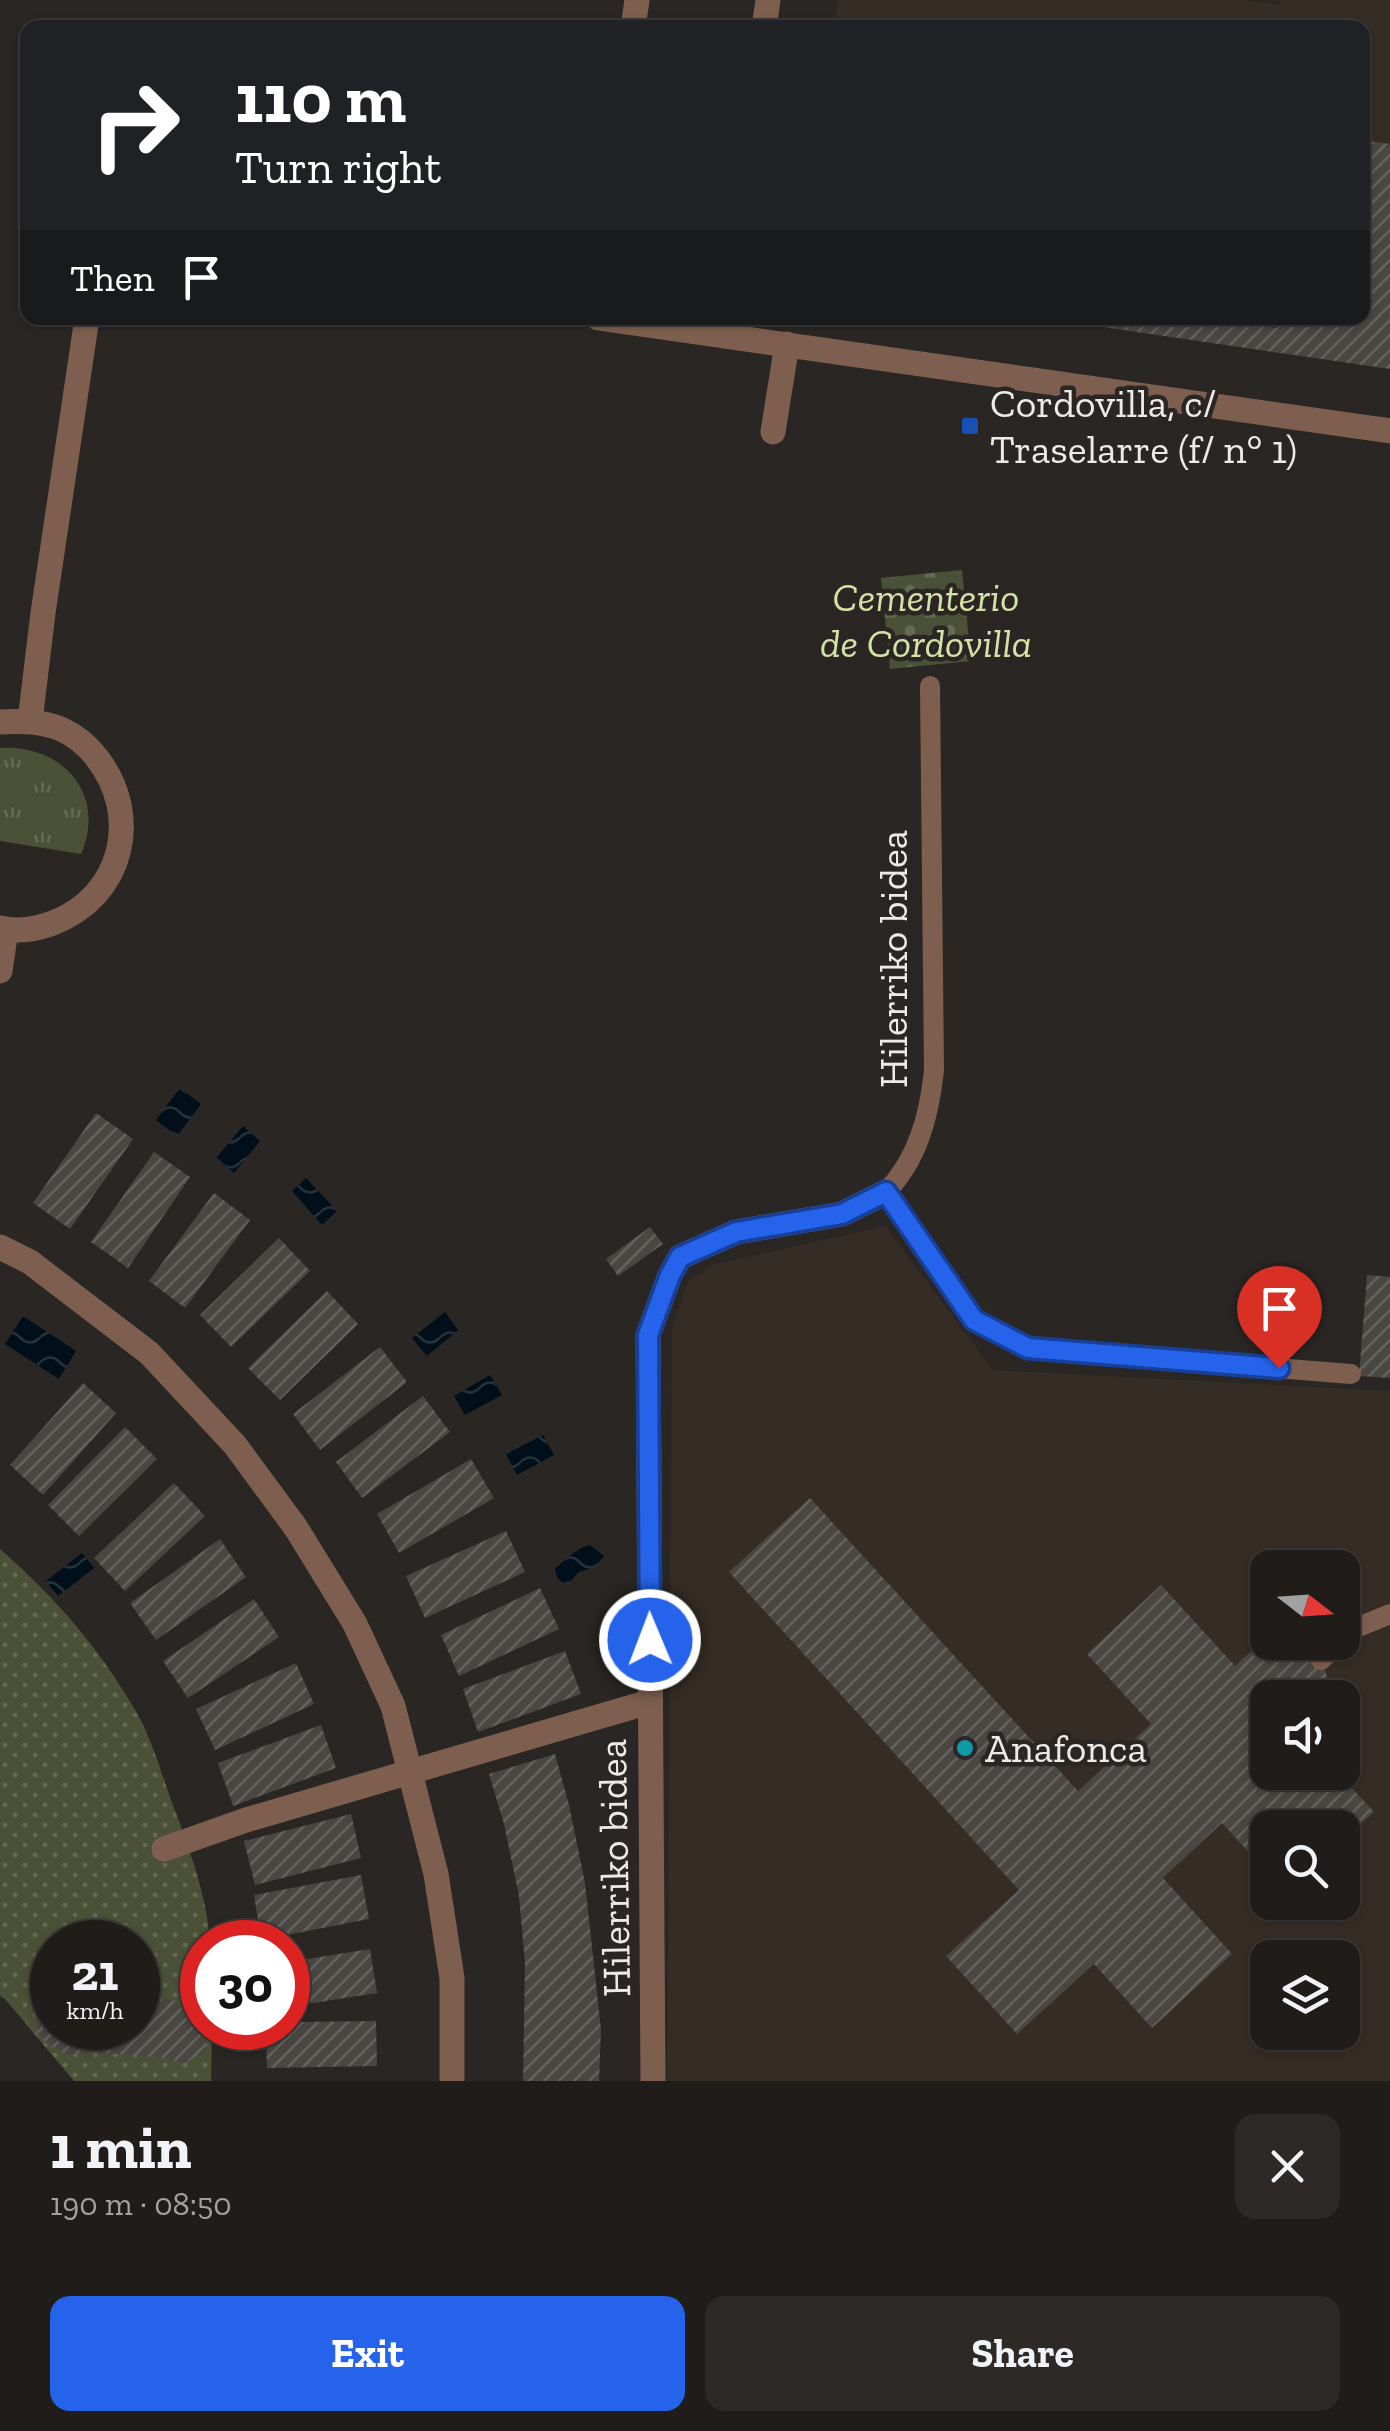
<!DOCTYPE html>
<html lang="en">
<head>
<meta charset="utf-8">
<style>
  :root { --surface:#1f1c1a; --page:#2c2927; --text:#f1f3f6; --muted:#a1a1a2; --line:#3c3a39; --accent:#2563eb }
  body { margin:0; font-family:"Zilla Slab",serif; background:var(--page); color:var(--text); height:100vh; display:flex; flex-direction:column; font-size:38px; white-space:nowrap }
  * { box-sizing:border-box; margin:0 }
  p { font-size:32px; color:var(--muted) }
  .icon { flex:none; width:55px; height:55px; fill:none; stroke:currentColor; stroke-width:2; stroke-linecap:round; stroke-linejoin:round }
  .map { position:relative; height:2081px; overflow:hidden }
  .panel { display:flex; flex-direction:column; background:var(--surface); flex:1 }
  .panel>* { flex:none }
  .top-card { position:absolute; left:20px; top:20px; width:1350px; height:305px; border-radius:20px; box-shadow:0 2px 8px #0004,0 0 0 2px var(--line); background:#202124; color:#fff; overflow:hidden }
  .needle { width:65px; rotate:107deg }
  .fabs { position:absolute; left:1250px; top:1550px; display:grid; gap:20px }
  .fabs a { display:grid; place-items:center; width:110px; height:110px; border-radius:20px; background:var(--surface); box-shadow:0 2px 8px #0004,0 0 0 2px var(--line); font-size:50px }
  .speed { position:absolute; left:30px; top:1920px; display:flex; gap:20px; font-size:50px; font-weight:700; text-align:center }
  .speed>* { display:grid; place-content:center; width:130px; height:130px; border-radius:50%; background:var(--surface); box-shadow:0 2px 8px #0004,0 0 0 2px var(--line); line-height:1 }
  .speed small { font-size:25px; font-weight:400 }
  .speed .limit { border:15px solid #d22; background:#fff; color:#111 }
  .pin { position:absolute; display:grid; place-items:center; width:85px; height:85px; color:#fff; margin:-102px -42px; border-radius:50% 50% 50% 0; rotate:-45deg; box-shadow:0 0 10px #0007 }
  .pin .icon { rotate:45deg }
  .me { position:absolute; width:110px; margin:-55px; rotate:359deg; stroke-linejoin:round; filter:drop-shadow(0 0 8px #0008) }
  .turn { display:flex; align-items:center; gap:35px; height:210px; padding:0 50px; font-size:45px }
  .turn .icon { width:130px; height:130px; stroke-width:2.5 }
  .turn b { display:block; font-size:70px; line-height:85px }
  .then { display:flex; align-items:center; height:95px; padding:0 50px; background:#0003; gap:20px; font-size:38px }
  .round { display:grid; place-items:center; flex:none; width:105px; height:105px; border-radius:20px; background:var(--page) }
  .overview { display:flex; align-items:center; justify-content:space-between; height:170px; padding:0 50px }
  h1 { font-size:60px; font-weight:700; line-height:75px }
  .action { display:flex; gap:20px; margin-top:auto; padding:20px 50px }
  .action a { flex:1; height:115px; border-radius:20px; background:var(--accent); color:#fff; font-size:40px; font-weight:700; line-height:115px; text-align:center }
  .action a+a { background:var(--page); color:var(--text) }
  .map>svg:first-child { display:block }
</style>
</head>
<body>
<div class="map">
<svg width="1390" height="2081" viewBox="0 0 1390 2081">
  <defs>
    <pattern id="grass-tufts" width="24" height="20" patternUnits="userSpaceOnUse" patternTransform="scale(2.5)"><rect width="24" height="20" fill="#4b5136"/><path d="M3 7l-1-3M5 7V3M7 7l1-3M15 17l-1-3M17 17v-4M19 17l1-3" fill="none" stroke="#656a53"/></pattern>
    <pattern id="cemetery-stones" width="16" height="16" patternUnits="userSpaceOnUse" patternTransform="scale(2.5)"><rect width="16" height="16" fill="#4b5136"/><path d="M2 7V4a2 2 0 0 1 4 0v3zM10 15v-3a2 2 0 0 1 4 0v3z" fill="#656a53"/></pattern>
    <pattern id="park-dots" width="8" height="8" patternUnits="userSpaceOnUse" patternTransform="scale(2.5)"><rect width="8" height="8" fill="#4b5136"/><path d="M2 2h.1M6 6h.1" fill="none" stroke="#656a53" stroke-width="1.8" stroke-linecap="round"/></pattern>
    <pattern id="water-waves" width="16" height="10" patternUnits="userSpaceOnUse" patternTransform="scale(2.5)"><rect width="16" height="10" fill="#000f1a"/><path d="M0 5q4-4 8 0t8 0" fill="none" stroke="#26323b"/></pattern>
    <pattern id="building-hatch" width="6" height="6" patternUnits="userSpaceOnUse" patternTransform="scale(2.5)"><rect width="6" height="6" fill="#4a4743"/><path d="M-1 1l2-2M0 6l6-6M5 7l2-2" fill="none" stroke="#64625e"/></pattern>
  </defs>
  <rect width="100%" height="100%" fill="#292623"/>
  <path fill="#352c25" fill-rule="evenodd" d="M 838,0 L 1246,0 L 1279,5 L 1281,0 L 1390,0 L 1390,369 L 1039,318 L 1362,318 L 1362,28 L 834,28 Z
    M 885,1226 L 993,1370 L 1390,1391 L 1390,2081 L 667,2081 L 672,1327 L 688,1281 L 716,1264 ZM 1268,1568 L 1342,1568 L 1342,1642 L 1268,1642 ZM 1268,1698 L 1342,1698 L 1342,1772 L 1268,1772 ZM 1268,1828 L 1342,1828 L 1342,1902 L 1268,1902 ZM 1268,1958 L 1342,1958 L 1342,2032 L 1268,2032 Z"/>
  <path fill="url(#grass-tufts)" d="M 0,748 C 62,744 107,794 81,854 L 0,841 Z"/>
  <path fill="url(#cemetery-stones)" d="M 962,570 L 971,661 L 890,669 L 881,578 Z"/>
  <path fill="url(#park-dots)" fill-rule="evenodd" d="M 0,1549 C 56,1598 101,1650 138,1715 C 153,1742 163,1779 174,1808 C 190,1850 207,1897 210,1942 L 202,1942 L 202,2028 L 212,2028 L 211,2081 L 74,2081 L 5,1999 L 0,1996 ZM 52,1942 L 138,1942 L 138,2028 L 52,2028 Z"/>
  <path fill="url(#water-waves)" d="M 180,1088 L 201,1104 L 177,1136 L 156,1120 Z
    M 243,1126 L 260,1141 L 234,1173 L 216,1158 Z
    M 306,1178 L 337,1211 L 322,1225 L 292,1191 Z
    M 445,1312 L 458,1330 L 427,1356 L 412,1338 Z
    M 23,1316 L 76,1351 L 59,1379 L 5,1344 Z
    M 490,1375 L 502,1395 L 465,1415 L 454,1396 Z
    M 543,1435 L 554,1455 L 517,1475 L 506,1454 Z
    M 590,1545 L 604,1556 C 597,1566 593,1570 580,1571 L 568,1584 C 558,1581 556,1578 555,1567 C 567,1559 577,1548 590,1545 Z
    M 82,1553 L 94,1568 L 58,1596 L 46,1581 Z"/>
  <path fill="url(#building-hatch)" d="M 1362,140 L 1390,144 L 1390,369 L 1055,320 L 1055,318 L 1258,318 L 1257,326 L 1277,328 L 1278,318 L 1362,318 Z
    M 96,1113 L 133,1139 L 70,1229 L 33,1203 Z
    M 154,1152 L 190,1177 L 128,1268 L 91,1242 Z
    M 214,1193 L 250,1220 L 185,1308 L 149,1281 Z
    M 650,1227 L 663,1244 L 618,1276 L 606,1259 Z
    M 279,1238 L 310,1271 L 231,1347 L 200,1315 Z
    M 1367,1275 L 1390,1277 L 1390,1378 L 1359,1376 Z
    M 327,1291 L 358,1324 L 280,1400 L 248,1368 Z
    M 380,1347 L 407,1382 L 320,1450 L 293,1414 Z
    M 83,1383 L 116,1413 L 43,1495 L 10,1465 Z
    M 423,1396 L 450,1432 L 362,1498 L 336,1462 Z
    M 125,1427 L 157,1459 L 79,1536 L 48,1505 Z
    M 471,1459 L 494,1498 L 399,1553 L 377,1514 Z
    M 174,1483 L 205,1516 L 125,1591 L 94,1558 Z
    M 810,1498 L 1078,1791 L 1151,1724 L 1087,1654 L 1161,1585 L 1235,1666 L 1268,1636 L 1268,1642 L 1291,1642 L 1321,1660 L 1335,1698 L 1268,1698 L 1268,1772 L 1337,1772 L 1374,1812 L 1342,1841 L 1342,1828 L 1268,1828 L 1268,1873 L 1222,1823 L 1163,1878 L 1232,1954 L 1152,2028 L 1094,1964 L 1017,2034 L 946,1956 L 1019,1890 L 729,1572 Z
    M 506,1531 L 525,1572 L 425,1618 L 406,1576 Z
    M 220,1539 L 246,1577 L 156,1640 L 130,1603 Z
    M 540,1588 L 559,1629 L 459,1676 L 441,1635 Z
    M 254,1599 L 279,1637 L 188,1698 L 163,1661 Z
    M 565,1651 L 581,1694 L 478,1732 L 463,1689 Z
    M 296,1663 L 314,1704 L 215,1750 L 196,1709 Z
    M 321,1725 L 336,1768 L 233,1806 L 218,1763 Z
    M 555,1754 L 569,1805 L 585,1883 L 601,2030 L 599,2081 L 523,2081 L 525,1963 L 519,1896 L 504,1824 L 489,1774 Z
    M 351,1814 L 361,1858 L 255,1885 L 244,1841 Z
    M 361,1875 L 369,1919 L 261,1940 L 254,1895 Z
    M 370,1949 L 377,1993 L 288,2007 L 288,1962 Z
    M 52,1995 L 52,2028 L 138,2028 L 138,1996 L 174,2000 L 200,2030 L 206,2045 L 204,2053 L 185,2063 L 158,2057 L 88,2052 L 70,2056 L 47,2044 L 37,2032 L 38,2005 Z
    M 376,2021 L 377,2066 L 267,2068 L 266,2028 L 288,2028 L 288,2022 Z"/>
  <g fill="none" stroke-linecap="round" stroke-linejoin="round">
    <path stroke="#7e5f4f" stroke-width="20" d="M 930,686 L 934,1071 C 929,1116 918,1159 886,1192 L 973,1321 L 1028,1348 L 1351,1374
      M 1342,1640 L 1356,1628 L 1390,1614
      M 1321,1660 L 1340,1642"/>
    <path stroke="#7e5f4f" stroke-width="25" d="M 633,28 L 637,0
      M 764,28 L 768,0
      M 598,318 L 1390,431
      M 773,432 L 787,344
      M 30,721 L 43,613 L 87,318
      M 0,722 C 21,721 41,721 61,729 C 74,735 88,746 97,758 C 142,816 123,896 53,923 C 37,929 17,932 0,928
      M 0,971 L 6,930
      M 0,1247 L 30,1262 L 149,1353 L 235,1445 L 296,1528 L 355,1624 L 393,1706 L 436,1874 L 452,1978 L 452,2081
      M 164,1849 L 246,1820 L 649,1702
      M 653,2081 L 648,1335 L 670,1275 L 680,1257 L 736,1232 L 842,1214 L 886,1192"/>
  </g>
  <g fill="none" stroke-linecap="round" stroke-linejoin="round">
    <g stroke="#184099" stroke-width="25">
      <path id="route" d="M 650,1640 L 648,1335 L 670,1275 L 680,1257 L 736,1232 L 842,1214 L 886,1192 L 974,1320 L 1028,1348 L 1279,1368"/>
    </g>
    <use href="#route" stroke="#2563eb" stroke-width="18"/>
  </g>
  <rect fill="#1a4fb4" stroke="#292623" stroke-width="4" x="960" y="416" width="20" height="20" rx="5"/>
  <circle fill="#0f9aa8" stroke="#292623" stroke-width="4" cx="965" cy="1748" r="10"/>
  <g text-anchor="middle" dominant-baseline="central" stroke-width="9" stroke-linejoin="round" paint-order="stroke">
    <g font-size="40" fill="#edeae8" stroke="#292623" text-anchor="start">
      <text x="990" y="403">Cordovilla, c/<tspan x="990" dy="46">Traselarre (f/ n° 1)</tspan></text>
      <text x="985" y="1748">Anafonca</text>
    </g>
    <g font-size="40" font-style="italic" fill="#d4e1a7" stroke="#292623">
      <text x="926" y="597">Cementerio<tspan x="926" dy="46">de Cordovilla</tspan></text>
    </g>
    <g font-size="40" fill="#edeae8" stroke="#292623">
      <text transform="translate(893 959) rotate(-90)">Hilerriko bidea</text>
      <text transform="translate(614 1868) rotate(-91)">Hilerriko bidea</text>
    </g>
  </g>
</svg>
<div class="fabs">
<a><svg class="needle" viewBox="-14 -14 28 28"><path d="M0-13l5 13h-10z" fill="#e53935"/><path d="M0 13l5-13h-10z" fill="#a1a1a2"/></svg></a>
<a><svg class="icon" aria-label="sound" viewBox="0 0 24 24"><path d="M4 9h4l5-4v14l-5-4H4zM17 9q2 3 0 6"/></svg></a>
<a><svg class="icon" aria-label="search" viewBox="0 0 24 24"><circle cx="10" cy="10" r="6"/><path d="M15 15l6 6"/></svg></a>
<a><svg class="icon" aria-label="layers" viewBox="0 0 24 24"><path d="M12 4l9 5-9 5-9-5zM3 14l9 5 9-5"/></svg></a>
</div>
<div class="speed"><div>21<small>km/h</small></div><div class="limit">30</div></div>
<div class="pin" style="left:1279px;top:1368px;background:#d93025"><svg class="icon" aria-label="arrive" viewBox="0 0 24 24"><path d="M6 21V4h12l-3 4 3 4H6"/></svg></div>
<svg class="me" style="left:650px;top:1640px" viewBox="-20 -20 40 40"><circle r="17" fill="#2563eb" stroke="#fff" stroke-width="3"/><path d="M0-11L8 9 0 5-8 9z" fill="#fff"/></svg>
<div class="top-card">
<div class="turn"><svg class="icon" aria-label="right" viewBox="0 0 24 24"><path d="M7 20v-9h11M14 6l5 5-5 5"/></svg><div><b>110 m</b>Turn right</div></div>
<div class="then">Then<svg class="icon" aria-label="arrive" viewBox="0 0 24 24"><path d="M6 21V4h12l-3 4 3 4H6"/></svg></div>
</div>
</div>
<section class="panel">
<div class="overview"><div><h1>1 min</h1><p>190 m · 08:50</p></div><a class="round"><svg class="icon" aria-label="close" viewBox="0 0 24 24"><path d="M6 6l12 12M18 6L6 18"/></svg></a></div>
<div class="action"><a>Exit</a><a>Share</a></div>
</section>
</body>
</html>
